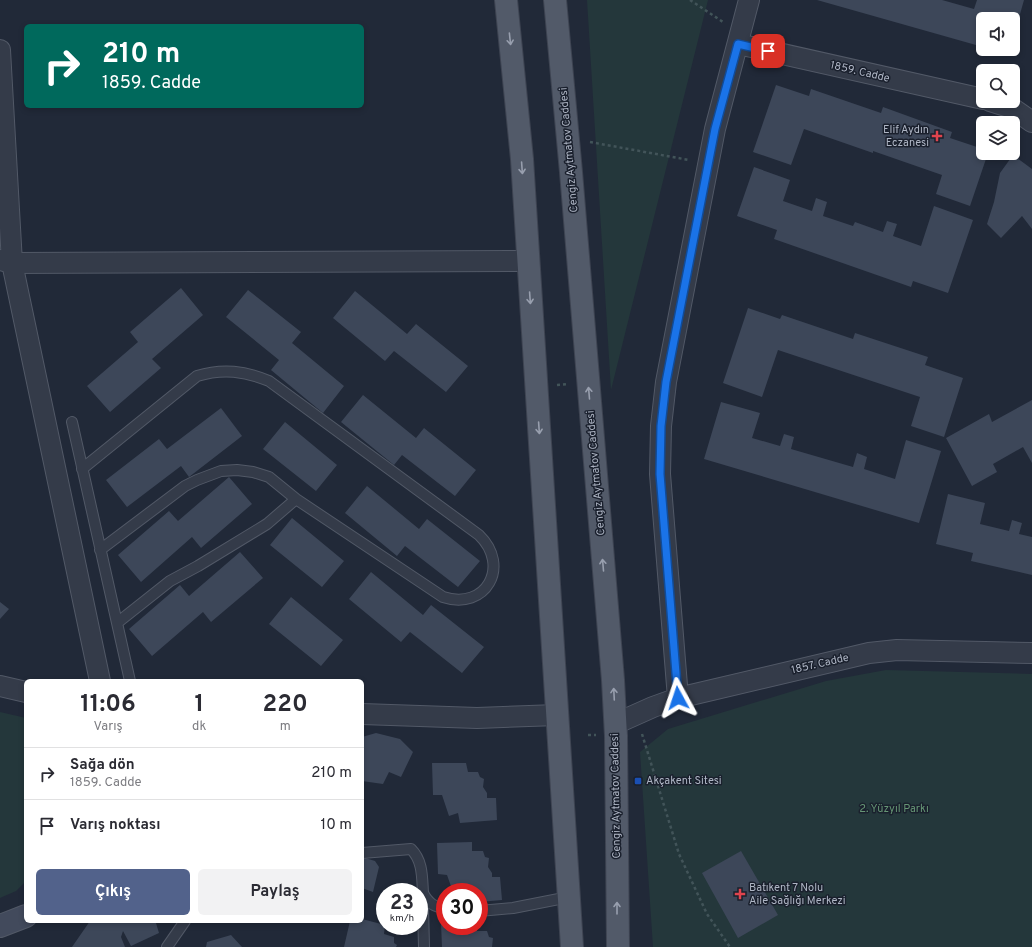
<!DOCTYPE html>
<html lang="tr">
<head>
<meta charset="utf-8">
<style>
  :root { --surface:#fff; --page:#f2f2f3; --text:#2b2b33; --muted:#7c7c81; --line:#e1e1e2; --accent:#52628b }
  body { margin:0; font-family:Overpass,sans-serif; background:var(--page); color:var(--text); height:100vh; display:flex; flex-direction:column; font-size:15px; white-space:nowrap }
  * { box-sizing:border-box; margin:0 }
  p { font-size:13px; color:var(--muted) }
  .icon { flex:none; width:22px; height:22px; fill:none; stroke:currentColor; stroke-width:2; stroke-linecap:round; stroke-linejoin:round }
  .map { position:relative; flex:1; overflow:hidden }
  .drawer { position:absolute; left:24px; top:679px; width:340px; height:244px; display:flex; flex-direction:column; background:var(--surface); border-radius:6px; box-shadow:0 2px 6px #0003 }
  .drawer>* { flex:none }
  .hud { position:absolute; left:24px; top:24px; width:340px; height:84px; border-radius:6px; box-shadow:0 2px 6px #0003; background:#00695c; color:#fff; overflow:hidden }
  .fabs { position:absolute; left:976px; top:12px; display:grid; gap:8px }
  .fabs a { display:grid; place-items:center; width:44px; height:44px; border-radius:6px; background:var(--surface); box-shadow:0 2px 6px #0003; font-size:20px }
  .speed { position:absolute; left:376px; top:883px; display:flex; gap:8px; font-size:20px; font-weight:700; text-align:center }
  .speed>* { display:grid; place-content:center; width:52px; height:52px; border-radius:50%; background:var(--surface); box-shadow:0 2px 6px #0003; line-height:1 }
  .speed small { font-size:10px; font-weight:400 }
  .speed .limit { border:6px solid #d22; background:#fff; color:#111 }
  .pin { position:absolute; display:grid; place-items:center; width:34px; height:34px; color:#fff; margin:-17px; border-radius:8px; box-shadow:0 2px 6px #0006 }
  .me { position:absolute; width:44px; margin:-22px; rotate:355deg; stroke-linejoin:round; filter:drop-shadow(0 0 3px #0008) }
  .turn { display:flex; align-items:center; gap:14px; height:84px; padding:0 12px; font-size:18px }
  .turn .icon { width:52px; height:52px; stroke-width:2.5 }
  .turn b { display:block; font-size:28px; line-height:34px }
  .eta { display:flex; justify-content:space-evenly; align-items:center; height:68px; text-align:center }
  .eta b { font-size:24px; font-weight:700; line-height:28px }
  .cta { display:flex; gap:8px; margin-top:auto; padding:8px 12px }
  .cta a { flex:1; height:46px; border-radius:6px; background:var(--accent); color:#fff; font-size:16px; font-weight:700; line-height:46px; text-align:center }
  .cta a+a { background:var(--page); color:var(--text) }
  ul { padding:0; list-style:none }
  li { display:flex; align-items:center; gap:12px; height:52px; padding:0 12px; border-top:1px solid var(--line) }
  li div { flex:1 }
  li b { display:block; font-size:15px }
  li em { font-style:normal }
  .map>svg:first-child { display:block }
</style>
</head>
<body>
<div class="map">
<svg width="1032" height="947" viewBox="0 0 1032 947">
  <rect width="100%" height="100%" fill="#212938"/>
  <path fill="#24373b" d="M 587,0 L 708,0 L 611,390 Z
    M 886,670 L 1032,674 L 1032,947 L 653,947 L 640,752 L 668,729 L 826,681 Z
    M 0,712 L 26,718 L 26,881 L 16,891 L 0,898 Z"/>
  <path fill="#3d4759" d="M 817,0 L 942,0 L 974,9 L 977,0 L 1024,0 L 1013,39 L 1013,19 L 983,19 L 983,47 Z
    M 991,49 L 1011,49 L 1009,55 Z
    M 776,85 L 809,96 L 811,89 L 881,113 L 883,107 L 952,132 L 950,138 L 983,149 L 983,153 L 988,153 L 970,206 L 936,194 L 942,175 L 873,151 L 873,153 L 804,129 L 791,165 L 753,152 Z
    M 1013,155 L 1032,169 L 1032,229 L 1022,216 L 1001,238 L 987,224 L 994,202 L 1000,173 Z
    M 754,167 L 790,180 L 783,201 L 812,211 L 816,198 L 827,202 L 823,216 L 853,226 L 855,222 L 883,232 L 887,221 L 897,224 L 893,236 L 921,246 L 934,206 L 973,220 L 948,293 L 913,281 L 911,287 L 774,239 L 777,230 L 737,216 Z
    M 181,288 L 203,315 L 152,359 L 161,368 L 110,412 L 87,386 L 138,342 L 130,332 Z
    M 248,290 L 301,332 L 292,343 L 344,386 L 323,413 L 271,370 L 279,360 L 226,317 Z
    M 355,291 L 407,334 L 416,324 L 468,366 L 446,392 L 394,351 L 385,361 L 333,318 Z
    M 748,308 L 780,319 L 782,315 L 853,339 L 855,333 L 928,357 L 925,365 L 963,378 L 944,437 L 911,426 L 920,397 L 778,350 L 762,397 L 723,383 Z
    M 363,395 L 416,438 L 424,428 L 476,470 L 455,496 L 402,455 L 394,465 L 341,422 Z
    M 1032,400 L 1032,463 L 1023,447 L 993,464 L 997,472 L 972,486 L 946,438 L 989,414 L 992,422 Z
    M 721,402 L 760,413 L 752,438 L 780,446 L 784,434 L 794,437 L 791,449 L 853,467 L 857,453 L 867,457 L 864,469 L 895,479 L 906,440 L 941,451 L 919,523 L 704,459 Z
    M 221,408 L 242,436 L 189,477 L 181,466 L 127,507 L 106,480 L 159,439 L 167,449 Z
    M 285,422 L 337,465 L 316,491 L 263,449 Z
    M 229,477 L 252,504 L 201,548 L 192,537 L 141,582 L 118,555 L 169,511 L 178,521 Z
    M 367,486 L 419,529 L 427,519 L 480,561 L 458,587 L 405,546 L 397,556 L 345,513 Z
    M 948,494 L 985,503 L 980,524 L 1009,531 L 1012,520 L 1022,523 L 1019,534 L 1032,537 L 1032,575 L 971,561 L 973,553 L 936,544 Z
    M 292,518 L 344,561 L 322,587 L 270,545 Z
    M 240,552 L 263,578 L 211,622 L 203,612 L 152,656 L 129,629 L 180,585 L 189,596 Z
    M 371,572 L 423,615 L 431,605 L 484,647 L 462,673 L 410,632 L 401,642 L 349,599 Z
    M 291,597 L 343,640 L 321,666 L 269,624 Z
    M 0,602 L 9,609 L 0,619 Z
    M 376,733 L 400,739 L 413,752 L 401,777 L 389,772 L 383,784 L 362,781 L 362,737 Z
    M 432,763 L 466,763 L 468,772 L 478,772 L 480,777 L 484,779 L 483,787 L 487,793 L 487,798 L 496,798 L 497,820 L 460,823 L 458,813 L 449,816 L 442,795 L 433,795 Z
    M 472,842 L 472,851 L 483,851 L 485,857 L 489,858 L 488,867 L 492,873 L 492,877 L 500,877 L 502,900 L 479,902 L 479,892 L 453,892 L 447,875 L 438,874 L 437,843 Z
    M 741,851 L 778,915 L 738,938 L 702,873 Z
    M 362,857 L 375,861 L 379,867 L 373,892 L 362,888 Z
    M 362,919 L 385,925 L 384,934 L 394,937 L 394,943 L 397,945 L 396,947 L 344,947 L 350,921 L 362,921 Z
    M 90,921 L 158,921 L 156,923 L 159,933 L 131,946 L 123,931 L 121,937 L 125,947 L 72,947 Z
    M 441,923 L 445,923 L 445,926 L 476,926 L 477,931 L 487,931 L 489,937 L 493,938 L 492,947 L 442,947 Z
    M 231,935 L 242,947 L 206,947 L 207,942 Z"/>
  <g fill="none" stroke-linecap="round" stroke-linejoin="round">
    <g stroke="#525967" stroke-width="12">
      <path id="lane" d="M 72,422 L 130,681
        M 82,469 L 197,376 C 223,368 245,371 269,381 L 479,535 C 511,566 486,611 443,597 L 296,499 L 269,477 L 253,472 L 237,470 L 221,471 L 197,480 L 185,486 L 100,550
        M 117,623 L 170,581 L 198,566 L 267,524 L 296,499
        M 362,853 L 411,849 C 423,861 422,877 423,893 C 428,903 434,907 445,908
        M 479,911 L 513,908 L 569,897
        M 167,947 L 185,921
        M 424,947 L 423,907 L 425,898"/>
    </g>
    <g stroke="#525967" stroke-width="22">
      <path id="street" d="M 738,44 L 983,99
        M 0,50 L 12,263 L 100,681
        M 990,101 L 1012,108 L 1032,122
        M 0,260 L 12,263 L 528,261
        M 0,686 L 26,692
        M 678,698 L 660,474 L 661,426 L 666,382 L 715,129 L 749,0
        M 362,714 L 477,718 L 557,715
        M 615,724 L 653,707 L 678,698 L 869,653 L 897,650 L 1032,653"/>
    </g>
    <g stroke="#525967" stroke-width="24">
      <path id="secondary" d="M 0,926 L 26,916"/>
    </g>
    <g stroke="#3e4452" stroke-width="24">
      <path id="primary" d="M 506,0 L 522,159 L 572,947
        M 555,0 L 571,172 L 613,680 L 616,736 L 618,947"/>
    </g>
    <path stroke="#425459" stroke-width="2.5" stroke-dasharray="3 3" stroke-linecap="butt" d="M 690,0 L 723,22
      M 590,142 L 689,160
      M 557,385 L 568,384
      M 642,734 L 679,854 L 707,914 L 730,947
      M 588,735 L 596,735"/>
    <use href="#lane" stroke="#343b49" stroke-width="10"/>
    <use href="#street" stroke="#343b49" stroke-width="20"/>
    <use href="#secondary" stroke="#424a5c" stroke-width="22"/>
    <use href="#primary" stroke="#525a69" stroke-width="22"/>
  </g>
  <defs><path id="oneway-shaft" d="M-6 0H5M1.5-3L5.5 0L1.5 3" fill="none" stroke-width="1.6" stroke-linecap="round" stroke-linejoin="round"/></defs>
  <g stroke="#989fae">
    <use href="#oneway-shaft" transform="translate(510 39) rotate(84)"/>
    <use href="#oneway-shaft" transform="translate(522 168) rotate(86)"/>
    <use href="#oneway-shaft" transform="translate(530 298) rotate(86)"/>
    <use href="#oneway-shaft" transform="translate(589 393) rotate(-95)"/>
    <use href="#oneway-shaft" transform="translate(539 428) rotate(86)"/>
    <use href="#oneway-shaft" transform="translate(603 565) rotate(-95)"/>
    <use href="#oneway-shaft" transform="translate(614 694) rotate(-93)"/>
    <use href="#oneway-shaft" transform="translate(617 908) rotate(-90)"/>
  </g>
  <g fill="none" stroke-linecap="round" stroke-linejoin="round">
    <g stroke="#114b97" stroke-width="10">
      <path id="route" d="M 678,698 L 660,474 L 661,426 L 666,382 L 715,129 L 738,44 L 768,51"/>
    </g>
    <use href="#route" stroke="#1a73e8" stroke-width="7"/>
  </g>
  <g fill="#e0444e" stroke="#1a202d" stroke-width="1.5">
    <path d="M935 130h4v4h4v4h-4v4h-4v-4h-4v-4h4z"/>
    <path d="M738 888h4v4h4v4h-4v4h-4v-4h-4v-4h4z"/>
  </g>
  <rect fill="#1a4fb4" stroke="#1a202d" stroke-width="1.5" x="634" y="777" width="8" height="8" rx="2"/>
  <g text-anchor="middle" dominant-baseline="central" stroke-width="3" stroke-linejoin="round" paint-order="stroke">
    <g font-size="11" fill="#afb6c5" stroke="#1a202d">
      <text transform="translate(860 72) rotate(13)">1859. Cadde</text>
      <text transform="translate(569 150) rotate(-95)">Cengiz Aytmatov Caddesi</text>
      <text transform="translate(596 473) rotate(-95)">Cengiz Aytmatov Caddesi</text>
      <text transform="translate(820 664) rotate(-13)">1857. Cadde</text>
      <text transform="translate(616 796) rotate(-91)">Cengiz Aytmatov Caddesi</text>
    </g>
    <g font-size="11" fill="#afb6c5" stroke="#1a202d" text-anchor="start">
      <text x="929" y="130" text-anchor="end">Elif Aydın<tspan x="929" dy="13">Eczanesi</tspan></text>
      <text x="646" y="781">Akçakent Sitesi</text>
      <text x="749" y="888">Batıkent 7 Nolu<tspan x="749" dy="13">Aile Sağlığı Merkezi</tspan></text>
    </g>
    <g font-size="11" fill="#669675" stroke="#1a202d">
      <text x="894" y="809">2. Yüzyıl Parkı</text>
    </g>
  </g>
</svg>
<div class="fabs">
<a><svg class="icon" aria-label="sound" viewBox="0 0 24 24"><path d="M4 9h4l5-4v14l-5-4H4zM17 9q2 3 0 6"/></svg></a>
<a><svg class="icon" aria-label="search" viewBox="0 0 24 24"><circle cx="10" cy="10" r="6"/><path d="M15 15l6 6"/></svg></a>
<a><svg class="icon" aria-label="layers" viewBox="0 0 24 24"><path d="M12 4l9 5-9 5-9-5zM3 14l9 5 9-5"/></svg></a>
</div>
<div class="speed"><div>23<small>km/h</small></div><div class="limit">30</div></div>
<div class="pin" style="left:768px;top:51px;background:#d93025"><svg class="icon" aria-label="arrive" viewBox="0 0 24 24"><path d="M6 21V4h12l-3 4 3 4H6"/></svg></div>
<svg class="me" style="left:678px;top:698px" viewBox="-20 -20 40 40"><path d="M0-17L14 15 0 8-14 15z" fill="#1a73e8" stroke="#fff" stroke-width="4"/></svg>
<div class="hud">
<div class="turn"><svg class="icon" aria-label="right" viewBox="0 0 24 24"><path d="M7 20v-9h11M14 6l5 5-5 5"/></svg><div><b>210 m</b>1859. Cadde</div></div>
</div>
<section class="drawer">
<div class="eta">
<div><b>11:06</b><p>Varış</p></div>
<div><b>1</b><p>dk</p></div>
<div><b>220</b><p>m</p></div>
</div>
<ul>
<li><svg class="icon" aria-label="right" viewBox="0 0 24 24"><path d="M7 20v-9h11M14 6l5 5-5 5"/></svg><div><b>Sağa dön</b><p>1859. Cadde</p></div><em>210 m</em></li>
<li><svg class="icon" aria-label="arrive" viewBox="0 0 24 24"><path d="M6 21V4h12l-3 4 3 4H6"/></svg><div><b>Varış noktası</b></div><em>10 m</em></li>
</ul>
<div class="cta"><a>Çıkış</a><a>Paylaş</a></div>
</section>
</div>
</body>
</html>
